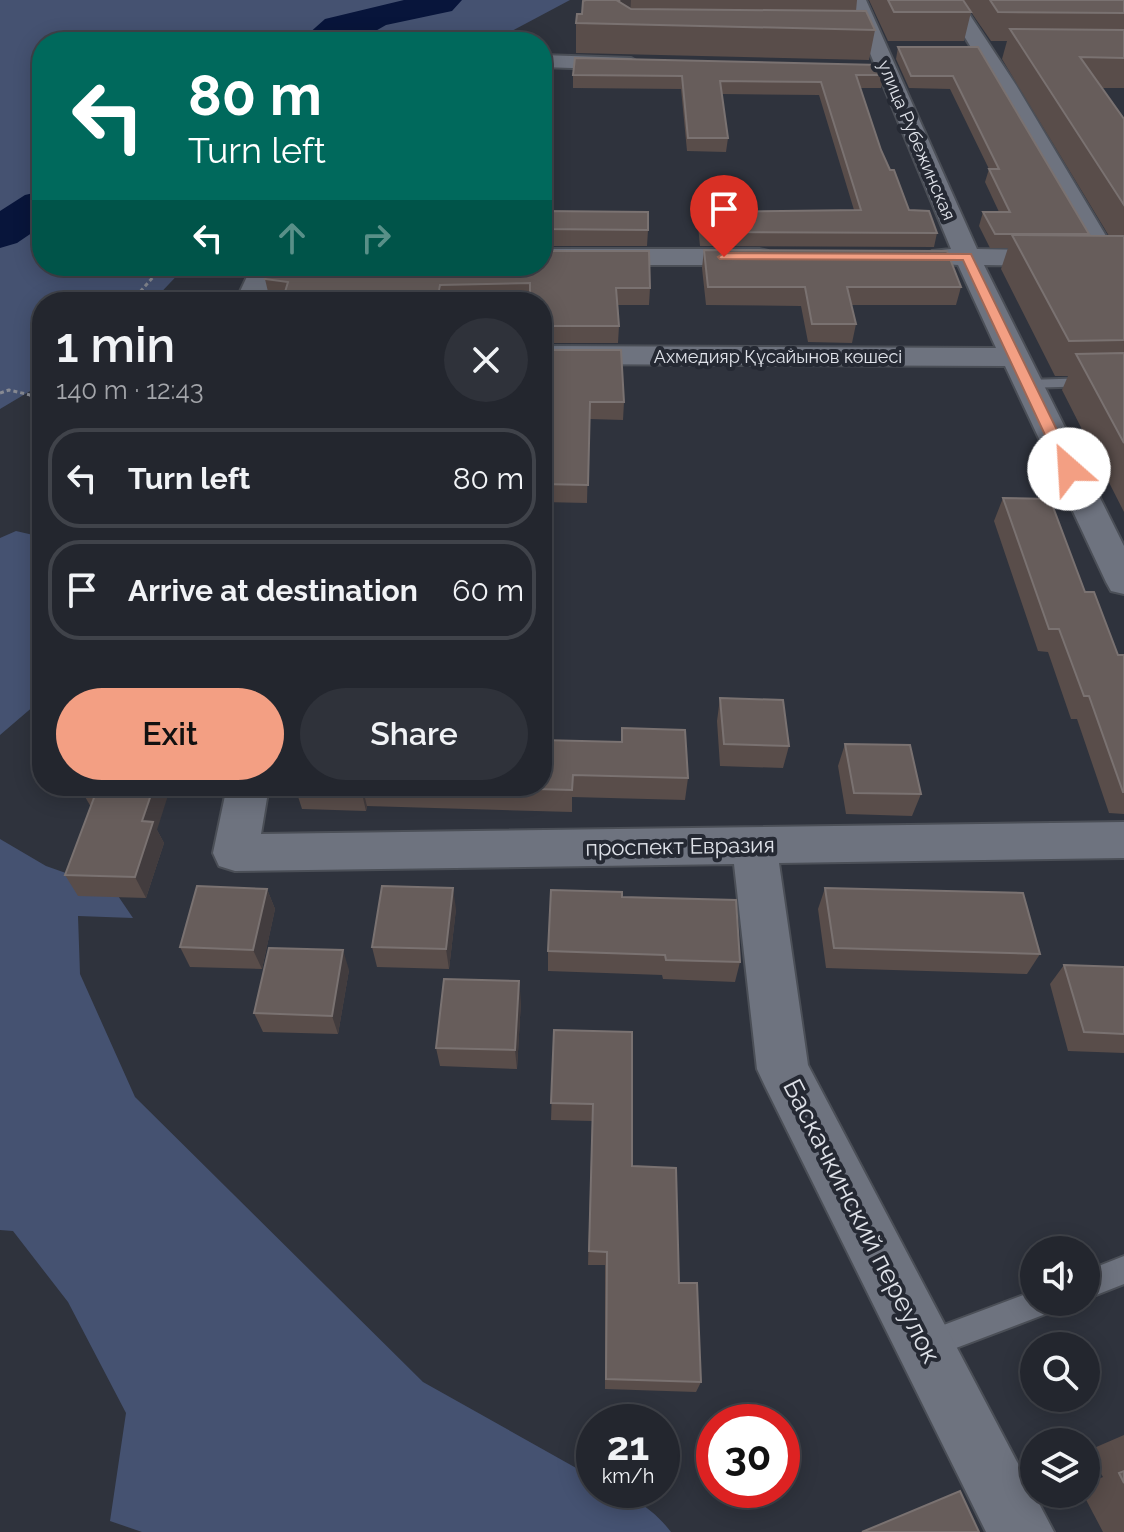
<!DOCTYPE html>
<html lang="en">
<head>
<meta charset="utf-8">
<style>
  :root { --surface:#23262e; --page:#2f323a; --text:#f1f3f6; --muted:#a3a5aa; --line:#40434a; --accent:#f39f83 }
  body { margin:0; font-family:Raleway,sans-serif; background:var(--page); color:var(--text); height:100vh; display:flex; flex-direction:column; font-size:30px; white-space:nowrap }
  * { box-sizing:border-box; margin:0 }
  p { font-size:26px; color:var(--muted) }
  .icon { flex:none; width:44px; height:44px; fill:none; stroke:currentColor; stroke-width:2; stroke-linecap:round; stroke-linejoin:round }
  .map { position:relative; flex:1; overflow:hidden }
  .sheet { position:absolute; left:32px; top:292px; width:520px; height:504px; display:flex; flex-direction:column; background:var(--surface); border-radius:32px; box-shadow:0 4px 20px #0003,0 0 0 2px var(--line) }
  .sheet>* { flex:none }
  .guide { position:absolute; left:32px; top:32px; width:520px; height:244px; border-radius:32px; box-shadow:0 4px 20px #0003,0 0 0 2px var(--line); background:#00695c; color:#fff; overflow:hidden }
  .tools { position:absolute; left:1020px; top:1236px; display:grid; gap:16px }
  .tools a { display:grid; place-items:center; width:80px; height:80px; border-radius:50%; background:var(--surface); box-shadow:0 4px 20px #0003,0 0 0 2px var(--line); font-size:40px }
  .speed { position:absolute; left:576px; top:1404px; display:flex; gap:16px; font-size:40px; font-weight:700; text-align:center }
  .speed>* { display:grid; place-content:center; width:104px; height:104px; border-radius:50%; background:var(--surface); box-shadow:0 4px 20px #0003,0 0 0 2px var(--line); line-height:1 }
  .speed small { font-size:20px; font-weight:400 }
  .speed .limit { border:12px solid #d22; background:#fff; color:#111 }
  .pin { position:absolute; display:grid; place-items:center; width:68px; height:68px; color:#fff; margin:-82px -34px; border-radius:50% 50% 50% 0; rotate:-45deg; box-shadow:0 0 8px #0007 }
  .pin .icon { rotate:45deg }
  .me { position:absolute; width:88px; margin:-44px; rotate:334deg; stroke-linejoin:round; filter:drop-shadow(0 0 6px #0008) }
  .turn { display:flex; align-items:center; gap:28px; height:168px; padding:0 24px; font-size:36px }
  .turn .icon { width:104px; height:104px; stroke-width:2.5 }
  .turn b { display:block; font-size:56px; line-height:68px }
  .lanes { display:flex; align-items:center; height:76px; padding:0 24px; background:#0003; justify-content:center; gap:40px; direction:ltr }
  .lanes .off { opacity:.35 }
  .round { display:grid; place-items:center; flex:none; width:84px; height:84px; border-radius:42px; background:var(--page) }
  .summary { display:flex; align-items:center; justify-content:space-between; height:136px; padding:0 24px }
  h1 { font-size:48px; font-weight:600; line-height:60px }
  .button { display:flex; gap:16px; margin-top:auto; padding:16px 24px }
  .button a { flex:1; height:92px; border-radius:48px; background:var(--accent); color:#111; font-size:32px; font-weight:600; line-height:92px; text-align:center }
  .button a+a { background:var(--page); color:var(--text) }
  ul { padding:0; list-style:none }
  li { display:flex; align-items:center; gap:24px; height:100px; margin:0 16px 12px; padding:0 8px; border:4px solid var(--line); border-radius:32px }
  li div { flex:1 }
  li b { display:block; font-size:30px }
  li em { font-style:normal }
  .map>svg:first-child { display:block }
</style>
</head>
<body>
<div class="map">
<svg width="1124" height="1532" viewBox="0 0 1124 1532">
  <rect width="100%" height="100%" fill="#2f333d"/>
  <path fill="#455271" d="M 0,0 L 570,0 L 491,42 L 42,42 L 42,266 L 186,266 L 152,302 L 42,302 L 42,384 L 0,409 Z
    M 16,531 L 42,537 L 42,699 L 0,735 L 0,538 Z
    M 0,839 L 46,866 L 114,890 L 133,918 L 78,916 L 80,974 L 135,1097 L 423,1382 L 594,1478 L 594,1490 C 625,1490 652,1507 671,1532 L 142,1532 L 110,1521 L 126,1413 L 68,1302 L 13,1231 L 0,1230 Z"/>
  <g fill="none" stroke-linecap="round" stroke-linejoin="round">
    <path fill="#08153b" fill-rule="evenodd" d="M 404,0 L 462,0 L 452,11 L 386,25 L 372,33 L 351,37 L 351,42 L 312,42 L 307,35 L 325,19 Z
      M 42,191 L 42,226 L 17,243 L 0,248 L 0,211 L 25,195 Z"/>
    <g stroke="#4b4f57" stroke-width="4">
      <path id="service" d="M 1124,377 L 1124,385 L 1027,388 L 1020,384 L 1027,380 Z
        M 1124,1256 L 1124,1284 L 1086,1299 L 1086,1271 Z
        M 1034,1291 L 1034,1302 L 1055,1302 L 1051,1312 L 927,1359 L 917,1355 L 913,1345 L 917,1335 Z"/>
    </g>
    <g stroke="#4b4f57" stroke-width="4">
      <path id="minor" d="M 848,0 L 866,0 L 977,249 L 1089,251 L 994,85 L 942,0 L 960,0 L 1016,85 L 1115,251 L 1124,251 L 1124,267 L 984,265 L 1124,546 L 1124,594 L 1111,591 L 1106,582 L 1005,366 L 542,364 L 542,346 L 996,348 L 958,265 L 932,263 L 928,257 L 932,251 L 951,249 Z
        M 542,55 L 631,58 L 641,64 L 631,70 L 542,67 Z
        M 542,249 L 759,249 L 768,251 L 772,257 L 768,263 L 759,265 L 542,265 Z
        M 252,266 L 278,266 L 263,302 L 235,302 Z
        M 227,786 L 269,786 L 261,834 L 1124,822 L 1124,858 L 779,863 L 808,1065 L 1054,1532 L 986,1532 L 765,1086 L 757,1069 L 734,864 L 235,871 L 219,866 L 213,853 Z"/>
    </g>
    <path stroke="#878a93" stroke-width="3" stroke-dasharray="4 3" stroke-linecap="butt" d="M 131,302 L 163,266
      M 0,393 L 9,390 L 39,397"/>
    <path stroke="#878a93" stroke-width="4" stroke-dasharray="5 3" stroke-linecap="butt" d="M 30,395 L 42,398"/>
    <use href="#service" fill="#6e737f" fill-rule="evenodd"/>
    <use href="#minor" fill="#6e737f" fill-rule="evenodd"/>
  </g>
  <path fill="#594d4a" d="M 586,0 L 857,0 L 856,11 L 875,30 L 869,60 L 576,53 L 576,23 L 582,14 Z
    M 869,0 L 1124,0 L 1124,88 L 1102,88 L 1124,119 L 1124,512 L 1062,390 L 1068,376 L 1055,376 L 1001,269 L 1008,248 L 990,248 L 979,226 L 983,212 L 999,212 L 985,182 L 989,169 L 950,89 L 909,88 L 896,59 L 898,47 L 978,47 L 1089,234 L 1088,235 L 1109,236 L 1002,59 L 1007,41 L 991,41 L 971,12 L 964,41 L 888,41 Z
    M 573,75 L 884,75 L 881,88 L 860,88 L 881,150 L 909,210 L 937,233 L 934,247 L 700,246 L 698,226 L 699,212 L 854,210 L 819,95 L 722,94 L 728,138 L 726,152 L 687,151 L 681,89 L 573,88 Z
    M 542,211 L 648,230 L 647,246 L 542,246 Z
    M 704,250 L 961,287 L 956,305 L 851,305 L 856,324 L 852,343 L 808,342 L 801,306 L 706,305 L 702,268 Z
    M 271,266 L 650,288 L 649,305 L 618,305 L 619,326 L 618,343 L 542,343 L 542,302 L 530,300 L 458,302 L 282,302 L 283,298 L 269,296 L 265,279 Z
    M 542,350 L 624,402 L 623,420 L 589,419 L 587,503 L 542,502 Z
    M 1003,498 L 1085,592 L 1118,655 L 1124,655 L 1124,814 L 1109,813 L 1077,719 L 1071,719 L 1048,652 L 1038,651 L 994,521 Z
    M 720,698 L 789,746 L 783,768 L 720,766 L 717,721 Z
    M 622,728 L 688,778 L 685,800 L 572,797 L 572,812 L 367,806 L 366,811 L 302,809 L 295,787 L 542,786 L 621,742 Z
    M 845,744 L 921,794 L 912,816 L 846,814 L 838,766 Z
    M 88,786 L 157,830 L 164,843 L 146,898 L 78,896 L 65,875 L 91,807 L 84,795 Z
    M 825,888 L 1040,954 L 1027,974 L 826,968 L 818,909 Z
    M 267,889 L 275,909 L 262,969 L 190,967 L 180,947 Z
    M 622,897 L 740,962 L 735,982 L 663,979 L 662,975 L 548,971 L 548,951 Z
    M 456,909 L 449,969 L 377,967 L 372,947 Z
    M 1064,965 L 1124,967 L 1124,1053 L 1068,1051 L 1050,984 Z
    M 349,970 L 338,1034 L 263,1032 L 254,1013 Z
    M 521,1001 L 517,1069 L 440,1066 L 436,1048 Z
    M 554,1030 L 632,1166 L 679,1283 L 701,1382 L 696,1392 L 605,1389 L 605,1265 L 588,1265 L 592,1121 L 551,1120 Z
    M 1124,1435 L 1124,1532 L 1103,1532 L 1083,1494 L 1086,1494 L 1086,1484 L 1103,1477 L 1087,1451 Z"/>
  <path fill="#423c3e" d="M 620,0 L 631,0 L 630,20 L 618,1 Z
    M 440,285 L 442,302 L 437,302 Z
    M 154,786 L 171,786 L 157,830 L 164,843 L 146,898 L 135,877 L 142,821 Z
    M 362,786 L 367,806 L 366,811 L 361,789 Z
    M 453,888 L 456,909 L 449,969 L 446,949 Z
    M 267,889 L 275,909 L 262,969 L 253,950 Z
    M 343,950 L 349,970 L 338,1034 L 332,1016 Z
    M 519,981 L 521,1001 L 517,1069 L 515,1050 Z"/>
  <path fill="#675d5b" stroke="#7a7271" stroke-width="2" d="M 586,0 L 620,0 L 618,1 L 631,9 L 866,11 L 875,30 L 576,23 L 577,14 L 582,14 L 583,1 Z
    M 888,0 L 963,0 L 971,12 L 894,12 Z
    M 990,0 L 1124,0 L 1124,13 L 998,12 Z
    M 1010,29 L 1124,30 L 1124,58 L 1080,57 L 1124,119 L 1124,205 Z
    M 898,47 L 978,47 L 1089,234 L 995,234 L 983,212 L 1010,212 L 989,169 L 999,169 L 953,76 L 911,76 Z
    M 575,58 L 880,65 L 884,75 L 856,75 L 881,150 L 890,170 L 894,170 L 909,210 L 929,211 L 937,233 L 701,232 L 699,212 L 861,210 L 821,82 L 720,81 L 728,138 L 688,138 L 682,76 L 573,75 Z
    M 542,211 L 648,212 L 648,230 L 542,229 Z
    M 1012,235 L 1124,236 L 1124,340 L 1069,341 Z
    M 704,250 L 947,251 L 961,287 L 847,287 L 856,324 L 812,324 L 805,287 L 708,287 Z
    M 542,251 L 649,251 L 650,288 L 616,288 L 619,326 L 542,326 L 542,302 L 530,302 L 530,283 L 440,285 L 437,302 L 282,302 L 288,282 L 265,279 L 271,266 L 542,266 Z
    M 542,350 L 621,350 L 624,402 L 590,402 L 588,485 L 542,484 L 543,399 L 542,399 Z
    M 1124,353 L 1124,443 L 1076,354 Z
    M 1003,498 L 1050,499 L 1085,592 L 1094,592 L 1118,655 L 1124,655 L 1124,792 L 1123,792 L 1089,696 L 1084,696 L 1059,629 L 1049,629 Z
    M 720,698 L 783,700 L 789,746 L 724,744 Z
    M 622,728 L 685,730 L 688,778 L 573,775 L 572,790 L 421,786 L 542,786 L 542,740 L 622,742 Z
    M 845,744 L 910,745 L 921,794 L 854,793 Z
    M 88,786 L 154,786 L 142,821 L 153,822 L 135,877 L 65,875 L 95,795 L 84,795 Z
    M 295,786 L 362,786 L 361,789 L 295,787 Z
    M 197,886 L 267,889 L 253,950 L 180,947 Z
    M 382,886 L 453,888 L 446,949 L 372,947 Z
    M 825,888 L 1023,893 L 1040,954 L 834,948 Z
    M 551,890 L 622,892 L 622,897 L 736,900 L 740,962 L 666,960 L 665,955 L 548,951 Z
    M 269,948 L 343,950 L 332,1016 L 254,1013 Z
    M 1064,965 L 1124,967 L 1124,1034 L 1084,1032 Z
    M 444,979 L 519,981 L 515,1050 L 436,1048 Z
    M 554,1030 L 632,1032 L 632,1166 L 676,1168 L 679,1283 L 697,1283 L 701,1382 L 606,1379 L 607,1252 L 589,1251 L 593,1104 L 551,1103 Z
    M 1124,1471 L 1124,1483 L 1119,1473 Z
    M 960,1491 L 979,1532 L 862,1532 Z"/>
  <path fill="#f39f83" stroke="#9e6755" stroke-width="2" d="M 724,253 L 971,254 L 1076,469 L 1069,473 L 1061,469 L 963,260 L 720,259 L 718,257 Z"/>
  <g text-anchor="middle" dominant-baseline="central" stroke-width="8" stroke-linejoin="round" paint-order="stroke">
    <g font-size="18" fill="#dfe2e9" stroke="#252933">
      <text transform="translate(917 140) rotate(67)">улица Рубежинская</text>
      <text x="778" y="356">Ахмедияр Құсайынов көшесі</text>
    </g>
    <g font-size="22" fill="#dfe2e9" stroke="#252933">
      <text transform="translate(680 846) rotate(-1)">проспект Евразия</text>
    </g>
    <g font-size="26" fill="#dfe2e9" stroke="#252933">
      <text transform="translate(862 1221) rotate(63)">Баскачкинский переулок</text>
    </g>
  </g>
</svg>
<div class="tools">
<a><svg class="icon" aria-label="sound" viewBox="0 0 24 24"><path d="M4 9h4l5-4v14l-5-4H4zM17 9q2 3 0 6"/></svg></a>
<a><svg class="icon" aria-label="search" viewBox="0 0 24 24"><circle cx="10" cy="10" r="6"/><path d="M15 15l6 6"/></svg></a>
<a><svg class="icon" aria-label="layers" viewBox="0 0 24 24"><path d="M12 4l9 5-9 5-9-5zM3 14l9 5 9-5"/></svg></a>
</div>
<div class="speed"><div>21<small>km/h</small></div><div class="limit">30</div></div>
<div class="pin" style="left:724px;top:257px;background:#d93025"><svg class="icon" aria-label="arrive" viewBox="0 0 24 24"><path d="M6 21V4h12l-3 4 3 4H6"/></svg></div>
<svg class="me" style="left:1069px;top:469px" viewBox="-20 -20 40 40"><circle r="19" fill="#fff"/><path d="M0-13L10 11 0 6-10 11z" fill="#f39f83"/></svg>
<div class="guide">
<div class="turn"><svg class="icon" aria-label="left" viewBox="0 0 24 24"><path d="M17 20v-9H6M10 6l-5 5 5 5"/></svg><div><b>80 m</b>Turn left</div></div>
<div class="lanes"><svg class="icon" aria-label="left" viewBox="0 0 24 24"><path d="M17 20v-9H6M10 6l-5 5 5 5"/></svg><svg class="icon off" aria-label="ahead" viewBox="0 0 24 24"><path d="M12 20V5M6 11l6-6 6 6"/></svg><svg class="icon off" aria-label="right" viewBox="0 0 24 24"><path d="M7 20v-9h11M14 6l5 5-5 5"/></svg></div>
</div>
<section class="sheet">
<div class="summary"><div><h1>1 min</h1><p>140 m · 12:43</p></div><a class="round"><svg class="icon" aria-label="close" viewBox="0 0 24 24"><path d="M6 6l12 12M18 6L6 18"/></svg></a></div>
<ul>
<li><svg class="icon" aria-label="left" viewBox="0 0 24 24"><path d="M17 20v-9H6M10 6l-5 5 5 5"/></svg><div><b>Turn left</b></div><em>80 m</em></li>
<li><svg class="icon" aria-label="arrive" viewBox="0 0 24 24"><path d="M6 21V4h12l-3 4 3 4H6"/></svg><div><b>Arrive at destination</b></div><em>60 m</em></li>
</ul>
<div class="button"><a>Exit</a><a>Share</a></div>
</section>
</div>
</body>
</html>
